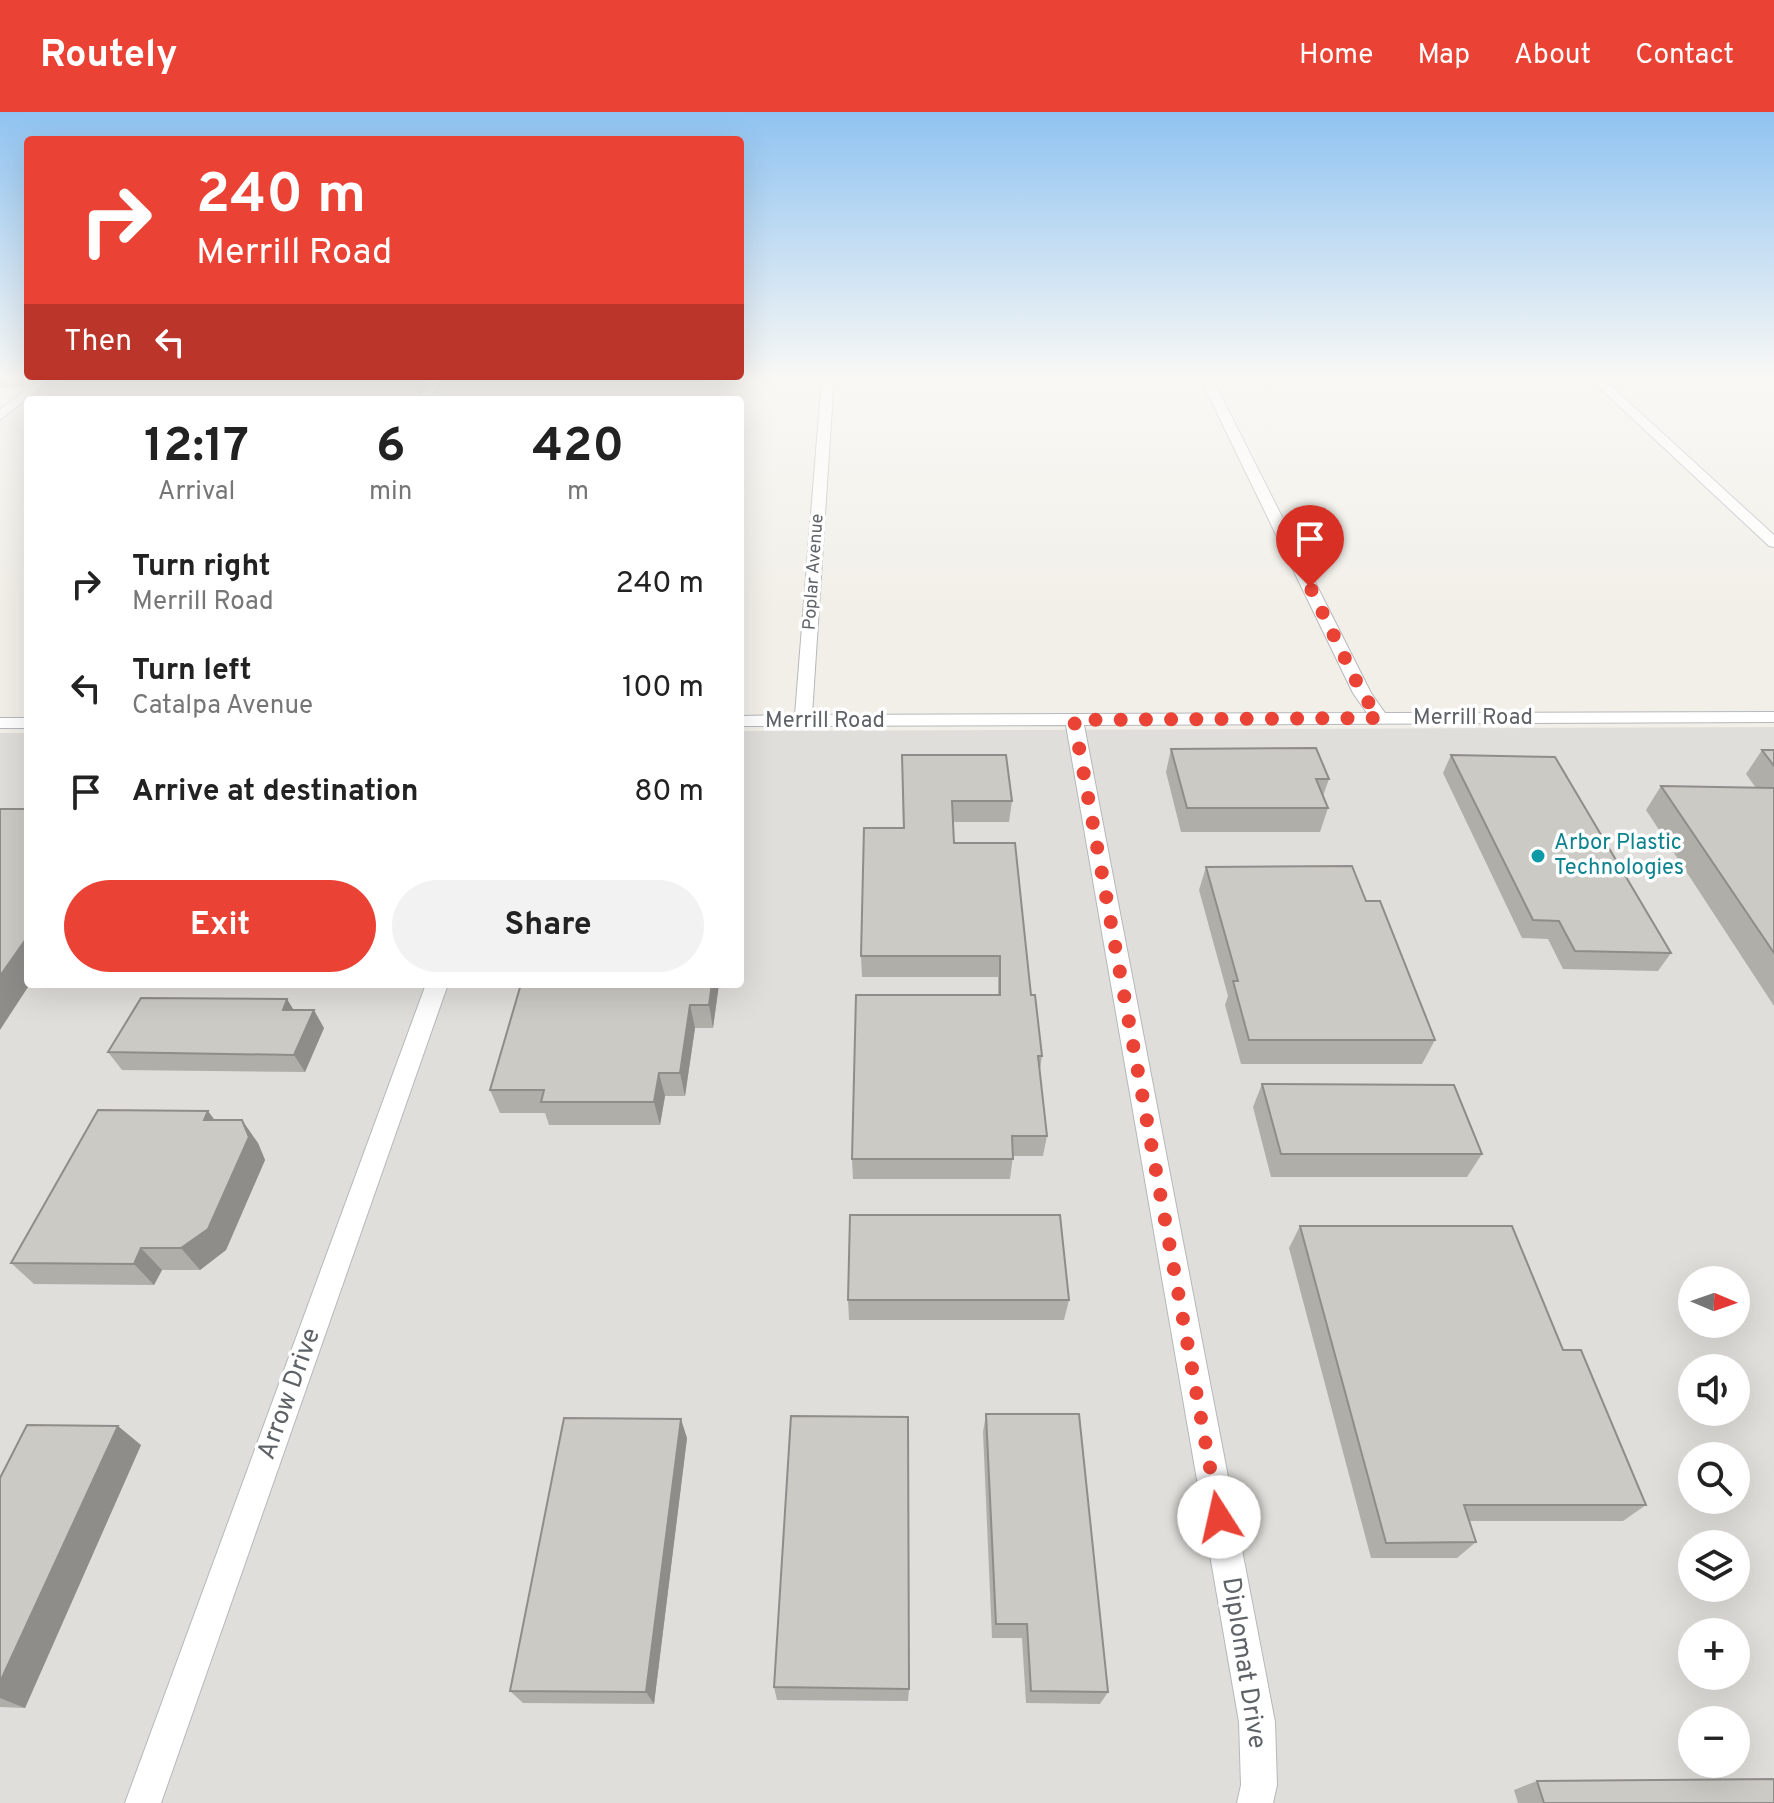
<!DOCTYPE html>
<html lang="en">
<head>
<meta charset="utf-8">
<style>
  :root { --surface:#fff; --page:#f2f2f2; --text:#222; --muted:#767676; --accent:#ea4335 }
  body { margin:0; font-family:Overpass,sans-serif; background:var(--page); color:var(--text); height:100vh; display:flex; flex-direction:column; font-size:30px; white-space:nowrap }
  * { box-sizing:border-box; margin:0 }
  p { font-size:26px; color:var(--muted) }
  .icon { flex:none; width:44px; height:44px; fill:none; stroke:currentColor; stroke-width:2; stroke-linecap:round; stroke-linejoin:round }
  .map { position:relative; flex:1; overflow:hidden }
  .sheet { position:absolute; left:24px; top:284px; width:720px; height:592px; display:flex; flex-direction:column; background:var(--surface); border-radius:8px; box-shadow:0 8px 32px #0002 }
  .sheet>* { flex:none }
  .banner { position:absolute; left:24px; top:24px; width:720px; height:244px; border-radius:8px; box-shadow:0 8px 32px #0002; background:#ea4335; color:#fff; overflow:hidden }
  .needle { width:52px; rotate:92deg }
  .fabs { position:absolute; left:1678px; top:1154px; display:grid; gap:16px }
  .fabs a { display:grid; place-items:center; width:72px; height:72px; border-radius:50%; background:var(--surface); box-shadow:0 8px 32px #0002; font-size:40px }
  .pin { position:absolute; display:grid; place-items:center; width:68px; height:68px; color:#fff; margin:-82px -34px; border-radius:50% 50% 50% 0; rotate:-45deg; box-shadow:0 0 8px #0007 }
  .pin .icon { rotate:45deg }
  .me { position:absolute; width:88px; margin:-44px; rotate:350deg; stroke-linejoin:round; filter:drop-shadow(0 0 6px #0008) }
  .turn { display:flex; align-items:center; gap:28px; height:168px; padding:0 40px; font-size:36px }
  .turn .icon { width:104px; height:104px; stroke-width:2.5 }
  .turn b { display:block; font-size:56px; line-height:68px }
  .then { display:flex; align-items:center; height:76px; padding:0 40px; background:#0003; gap:16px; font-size:30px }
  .eta { display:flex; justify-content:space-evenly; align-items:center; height:136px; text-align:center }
  .eta b { font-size:48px; font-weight:700; line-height:56px }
  .action { display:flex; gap:16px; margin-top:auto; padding:16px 40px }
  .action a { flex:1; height:92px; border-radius:48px; background:var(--accent); color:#fff; font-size:32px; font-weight:700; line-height:92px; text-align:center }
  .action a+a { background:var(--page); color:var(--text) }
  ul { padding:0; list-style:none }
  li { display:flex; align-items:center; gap:24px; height:104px; padding:0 40px }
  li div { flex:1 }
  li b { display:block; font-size:30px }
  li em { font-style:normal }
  header { display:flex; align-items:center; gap:48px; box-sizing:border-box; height:112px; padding:0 40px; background:var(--accent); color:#fff }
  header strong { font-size:38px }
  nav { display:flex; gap:44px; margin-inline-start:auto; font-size:28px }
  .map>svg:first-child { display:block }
</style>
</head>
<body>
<header>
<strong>Routely</strong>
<nav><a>Home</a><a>Map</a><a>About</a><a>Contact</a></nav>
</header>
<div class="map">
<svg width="1774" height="1691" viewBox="0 0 1774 1691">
  <rect width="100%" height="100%" fill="#f1efe8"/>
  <path fill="#e0deda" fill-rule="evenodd" d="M 1774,615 L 1774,1691 L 0,1691 L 0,621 L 28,621 L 28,872 L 740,872 L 740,619 ZM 1692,1168 L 1736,1168 L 1736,1212 L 1692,1212 ZM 1692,1256 L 1736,1256 L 1736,1300 L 1692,1300 ZM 1692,1344 L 1736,1344 L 1736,1388 L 1692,1388 ZM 1692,1432 L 1736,1432 L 1736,1476 L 1692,1476 ZM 1692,1520 L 1736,1520 L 1736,1564 L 1692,1564 ZM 1692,1608 L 1736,1608 L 1736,1652 L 1692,1652 Z"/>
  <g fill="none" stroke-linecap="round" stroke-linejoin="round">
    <g stroke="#b5b8bc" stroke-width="2">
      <path id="minor" d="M 43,264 L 56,264 L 0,308 L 0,298 Z
        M 433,264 L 445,264 L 429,288 L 417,288 Z
        M 822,264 L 834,264 L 812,603 L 1367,601 L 1353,581 L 1199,264 L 1211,264 L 1371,581 L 1385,601 L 1774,600 L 1774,610 L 1084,613 L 1275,1610 L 1277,1673 L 1273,1691 L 1237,1691 L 1241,1673 L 1239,1610 L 1066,613 L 740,614 L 740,604 L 795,603 Z
        M 1587,264 L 1600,264 L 1774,423 L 1774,435 L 1769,434 Z
        M 0,606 L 28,606 L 28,616 L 0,616 Z
        M 426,872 L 448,872 L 161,1691 L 125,1691 Z"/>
    </g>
    <use href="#minor" fill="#fff" fill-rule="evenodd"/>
  </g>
  <path fill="#afaea9" d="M 0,264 L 24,264 L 24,275 L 0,276 Z
    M 1171,637 L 1329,667 L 1323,684 L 1328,696 L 1320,720 L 1181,720 L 1166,660 Z
    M 1762,638 L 1774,638 L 1774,894 L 1646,698 L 1661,674 L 1756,676 L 1746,662 Z
    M 902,643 L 1012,689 L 1009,710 L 953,710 L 954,731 L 1031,883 L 1042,944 L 1040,958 L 1047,1024 L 1043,1044 L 1013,1044 L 1010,1067 L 853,1067 L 852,1047 L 998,883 L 998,865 L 862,865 L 861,844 L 903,716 Z
    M 1451,643 L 1671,841 L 1658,859 L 1563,857 L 1548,827 L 1522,826 L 1443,661 Z
    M 1206,755 L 1366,789 L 1435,928 L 1422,952 L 1241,952 L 1225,893 L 1228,884 L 1199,778 Z
    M 719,872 L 713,916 L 695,916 L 685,984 L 665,984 L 660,1013 L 549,1013 L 545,1001 L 500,1001 L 490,978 Z
    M 293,898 L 324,916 L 305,960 L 122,958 L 108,940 Z
    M 1262,972 L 1482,1042 L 1467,1065 L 1271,1065 L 1253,995 Z
    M 215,1008 L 258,1031 L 265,1048 L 226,1138 L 200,1158 L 162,1158 L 154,1173 L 34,1172 L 11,1151 Z
    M 1300,1114 L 1563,1238 L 1646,1393 L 1623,1409 L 1469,1409 L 1476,1430 L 1457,1446 L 1371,1446 L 1289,1136 Z
    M 848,1188 L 1069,1188 L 1064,1208 L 849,1208 Z
    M 986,1302 L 1108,1580 L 1100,1592 L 1026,1591 L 1022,1526 L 992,1526 L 983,1320 Z
    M 687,1326 L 654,1592 L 523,1591 L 510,1579 Z
    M 141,1333 L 25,1596 L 0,1595 L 0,1366 Z
    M 774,1575 L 909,1577 L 908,1589 L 777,1588 Z
    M 1537,1669 L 1774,1691 L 1518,1691 L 1514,1678 Z"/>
  <path fill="#8f8d8a" d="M 19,264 L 24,264 L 24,275 L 19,267 Z
    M 28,824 L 28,872 L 30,872 L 0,918 L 0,864 Z
    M 712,872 L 719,872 L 713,916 L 709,893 Z
    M 287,887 L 298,905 L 283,898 Z
    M 690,893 L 695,916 L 685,984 L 680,961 Z
    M 314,898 L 324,916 L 305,960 L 294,943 Z
    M 659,961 L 665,984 L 660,1013 L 654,990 Z
    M 208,999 L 225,1022 L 204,1008 Z
    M 242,1008 L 258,1031 L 265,1048 L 226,1138 L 200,1158 L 181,1136 Z
    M 141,1136 L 162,1158 L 154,1173 L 134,1152 Z
    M 681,1307 L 687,1326 L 654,1592 L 646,1580 Z
    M 118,1314 L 141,1333 L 25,1596 L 0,1586 L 0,1570 Z"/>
  <path fill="#cccac5" stroke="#8f8d8a" stroke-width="2" d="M 0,264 L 19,264 L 19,267 L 0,267 Z
    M 1316,636 L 1329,667 L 1316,667 L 1328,696 L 1187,696 L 1171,637 Z
    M 1762,638 L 1774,638 L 1774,654 Z
    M 902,643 L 1006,643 L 1012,689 L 952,689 L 954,731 L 1015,731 L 1031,883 L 1035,883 L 1042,944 L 1038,944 L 1047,1024 L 1012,1024 L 1013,1047 L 852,1047 L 856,883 L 1000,883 L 1000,844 L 861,844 L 864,716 L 904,716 Z
    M 1451,643 L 1555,645 L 1671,841 L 1575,839 L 1559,809 L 1533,808 Z
    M 1661,674 L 1774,676 L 1774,841 Z
    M 0,697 L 28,697 L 28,824 L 0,864 Z
    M 1352,754 L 1366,789 L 1380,789 L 1435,928 L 1249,928 L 1233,869 L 1238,869 L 1206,755 Z
    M 521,872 L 712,872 L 709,893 L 690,893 L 680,961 L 659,961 L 654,990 L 541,990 L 544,978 L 490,978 Z
    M 141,886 L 287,887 L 283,898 L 314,898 L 294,943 L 108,940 Z
    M 1262,972 L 1454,973 L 1482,1042 L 1281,1042 Z
    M 98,998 L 208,999 L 204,1008 L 242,1008 L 249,1025 L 208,1117 L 181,1136 L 141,1136 L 134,1152 L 11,1151 Z
    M 850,1103 L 1060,1103 L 1069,1188 L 848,1188 Z
    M 1300,1114 L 1512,1114 L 1563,1238 L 1581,1238 L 1646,1393 L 1464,1393 L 1476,1430 L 1386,1431 Z
    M 986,1302 L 1079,1302 L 1108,1580 L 1031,1579 L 1027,1512 L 996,1512 Z
    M 791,1304 L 908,1305 L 909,1577 L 774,1575 Z
    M 564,1306 L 681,1307 L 646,1580 L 510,1579 Z
    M 27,1313 L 118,1314 L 0,1570 L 0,1366 Z
    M 1774,1667 L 1774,1691 L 1544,1691 L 1537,1669 Z"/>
  <linearGradient id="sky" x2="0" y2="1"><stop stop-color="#8fc3f1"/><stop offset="0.53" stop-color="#f9f8f5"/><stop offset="1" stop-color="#f9f8f5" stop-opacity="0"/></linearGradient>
  <rect width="1774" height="501" fill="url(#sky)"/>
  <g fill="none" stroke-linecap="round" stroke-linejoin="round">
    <path stroke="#ea4335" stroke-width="14" stroke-dasharray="0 25.2" d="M 1219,1405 L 1074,608 L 1379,606 L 1362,581 L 1310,475"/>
  </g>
  <circle fill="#0f9aa8" stroke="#fff" stroke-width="3" cx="1538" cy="744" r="8"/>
  <g text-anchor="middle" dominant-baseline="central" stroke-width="7" stroke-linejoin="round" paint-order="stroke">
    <g font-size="18" fill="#5f6368" stroke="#fff">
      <text transform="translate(814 460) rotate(-86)">Poplar Avenue</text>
    </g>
    <g font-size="22" fill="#5f6368" stroke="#fff">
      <text x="1473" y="606">Merrill Road</text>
      <text x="825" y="609">Merrill Road</text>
    </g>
    <g font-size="22" fill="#0d838f" stroke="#fff" text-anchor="start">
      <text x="1554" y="731">Arbor Plastic<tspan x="1554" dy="25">Technologies</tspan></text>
    </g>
    <g font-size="26" fill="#5f6368" stroke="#fff">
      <text transform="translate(290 1282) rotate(-70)">Arrow Drive</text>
      <text transform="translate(1243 1551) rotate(81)">Diplomat Drive</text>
    </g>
  </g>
</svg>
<div class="fabs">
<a><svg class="needle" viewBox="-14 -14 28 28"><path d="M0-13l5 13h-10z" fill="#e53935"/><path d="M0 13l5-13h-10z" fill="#767676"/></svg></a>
<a><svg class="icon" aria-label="sound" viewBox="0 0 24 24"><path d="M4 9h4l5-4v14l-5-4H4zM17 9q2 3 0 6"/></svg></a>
<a><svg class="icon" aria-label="search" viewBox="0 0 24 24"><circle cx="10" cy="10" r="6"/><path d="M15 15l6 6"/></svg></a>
<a><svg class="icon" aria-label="layers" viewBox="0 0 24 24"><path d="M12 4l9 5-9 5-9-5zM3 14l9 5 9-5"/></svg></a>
<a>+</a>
<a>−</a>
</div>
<div class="pin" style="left:1310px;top:475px;background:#d93025"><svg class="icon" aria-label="arrive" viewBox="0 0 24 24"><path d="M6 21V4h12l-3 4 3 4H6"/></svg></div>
<svg class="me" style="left:1219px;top:1405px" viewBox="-20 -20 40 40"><circle r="19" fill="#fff"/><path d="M0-13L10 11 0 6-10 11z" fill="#ea4335"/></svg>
<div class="banner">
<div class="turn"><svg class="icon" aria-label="right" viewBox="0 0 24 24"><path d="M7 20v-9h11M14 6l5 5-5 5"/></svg><div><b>240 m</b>Merrill Road</div></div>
<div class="then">Then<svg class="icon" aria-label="left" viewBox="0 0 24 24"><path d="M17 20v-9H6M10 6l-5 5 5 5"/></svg></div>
</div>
<section class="sheet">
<div class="eta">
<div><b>12:17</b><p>Arrival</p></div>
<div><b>6</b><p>min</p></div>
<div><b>420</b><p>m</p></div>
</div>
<ul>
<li><svg class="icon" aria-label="right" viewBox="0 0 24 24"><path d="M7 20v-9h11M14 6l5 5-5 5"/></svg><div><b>Turn right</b><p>Merrill Road</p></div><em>240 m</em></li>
<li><svg class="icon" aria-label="left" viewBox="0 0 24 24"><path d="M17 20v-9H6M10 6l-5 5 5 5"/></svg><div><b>Turn left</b><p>Catalpa Avenue</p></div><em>100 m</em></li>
<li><svg class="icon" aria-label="arrive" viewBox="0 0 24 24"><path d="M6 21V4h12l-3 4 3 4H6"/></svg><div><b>Arrive at destination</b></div><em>80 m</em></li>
</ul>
<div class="action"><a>Exit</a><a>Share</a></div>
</section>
</div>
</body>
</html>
